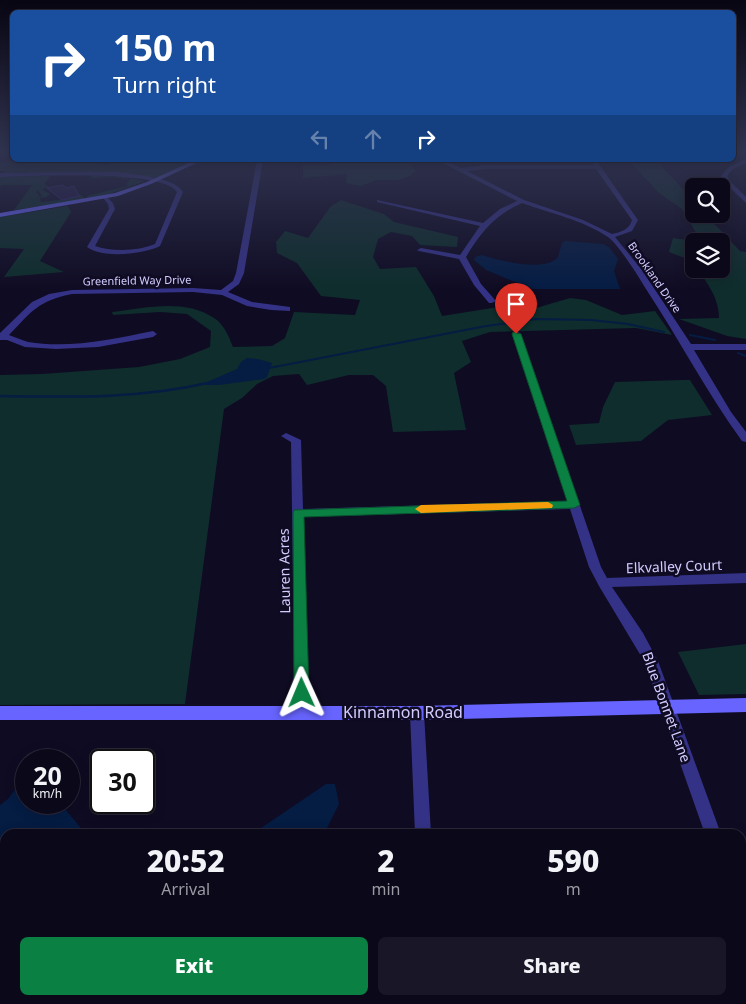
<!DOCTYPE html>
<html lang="en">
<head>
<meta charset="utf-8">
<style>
  :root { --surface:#0b081a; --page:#191627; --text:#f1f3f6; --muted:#9a9aa2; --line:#2b2939; --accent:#0b8043 }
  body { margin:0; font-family:"Noto Sans",sans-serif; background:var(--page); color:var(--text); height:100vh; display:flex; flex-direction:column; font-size:19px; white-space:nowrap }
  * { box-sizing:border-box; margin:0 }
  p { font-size:16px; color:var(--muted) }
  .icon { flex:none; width:28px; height:28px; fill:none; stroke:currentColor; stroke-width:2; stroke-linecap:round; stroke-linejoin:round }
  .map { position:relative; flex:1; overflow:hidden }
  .details { position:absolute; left:0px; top:829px; width:746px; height:176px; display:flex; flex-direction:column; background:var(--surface); border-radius:15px 15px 0 0; box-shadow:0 2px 12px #0003,0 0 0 1px var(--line) }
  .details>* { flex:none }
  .top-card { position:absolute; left:10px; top:10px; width:726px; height:152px; border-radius:8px; box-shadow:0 2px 12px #0003,0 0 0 1px var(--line); background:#1a4fa0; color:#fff; overflow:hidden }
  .buttons { position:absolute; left:685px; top:178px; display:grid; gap:10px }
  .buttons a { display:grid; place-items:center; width:45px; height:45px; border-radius:8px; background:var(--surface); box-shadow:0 2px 12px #0003,0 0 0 1px var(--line); font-size:25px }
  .speed { position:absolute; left:15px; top:749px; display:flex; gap:10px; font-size:25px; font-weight:700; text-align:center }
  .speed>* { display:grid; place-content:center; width:65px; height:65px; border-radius:50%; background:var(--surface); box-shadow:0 2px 12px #0003,0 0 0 1px var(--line); line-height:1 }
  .speed small { font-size:12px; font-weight:400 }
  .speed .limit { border:2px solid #111; border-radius:8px; background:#fff; color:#111 }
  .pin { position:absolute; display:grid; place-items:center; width:42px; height:42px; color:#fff; margin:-51px -21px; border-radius:50% 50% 50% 0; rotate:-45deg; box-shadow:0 0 5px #0007 }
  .pin .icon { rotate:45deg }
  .me { position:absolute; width:55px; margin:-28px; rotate:359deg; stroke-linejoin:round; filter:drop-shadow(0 0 4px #0008) }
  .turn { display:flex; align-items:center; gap:18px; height:105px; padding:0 20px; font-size:22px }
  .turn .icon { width:65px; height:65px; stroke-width:2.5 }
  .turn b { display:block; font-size:35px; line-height:42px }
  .lanes { display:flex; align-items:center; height:48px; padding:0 20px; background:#0003; justify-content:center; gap:25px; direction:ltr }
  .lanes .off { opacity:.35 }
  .eta { display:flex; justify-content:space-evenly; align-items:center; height:85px; text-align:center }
  .eta b { font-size:30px; font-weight:800; line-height:35px }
  .primary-button { display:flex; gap:10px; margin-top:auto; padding:10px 20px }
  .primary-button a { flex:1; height:58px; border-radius:8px; background:var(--accent); color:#fff; font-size:20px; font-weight:800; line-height:58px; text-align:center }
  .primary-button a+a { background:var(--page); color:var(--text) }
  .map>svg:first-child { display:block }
</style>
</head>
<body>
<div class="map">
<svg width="746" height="1004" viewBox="0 0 746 1004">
  <rect width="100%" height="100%" fill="#0f0b23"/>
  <path fill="#0e2d2c" d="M 16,160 L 105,160 L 103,164 L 105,165 L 122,160 L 197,160 L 158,178 L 142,176 L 4,174 L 5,171 L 0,171 L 0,163 Z
    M 341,160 L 420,160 L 412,163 L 411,165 L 416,171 L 410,176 L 398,180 L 376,180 L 361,186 L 346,183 L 347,174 L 303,178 L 303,166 L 327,165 Z
    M 628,160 L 656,160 L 694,201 L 694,214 L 705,214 L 740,251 L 746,252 L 746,339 L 727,336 L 679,319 L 719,318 C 719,299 708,283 697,269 L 721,269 L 721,241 L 701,241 L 682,209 L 659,193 Z
    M 50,176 L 44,184 L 49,187 L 36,191 L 40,197 L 42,196 L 38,191 L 41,189 L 50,194 L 46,197 L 57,196 L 40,198 L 41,202 L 67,199 L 79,196 L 77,192 L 86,199 L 14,210 L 32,185 L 2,185 L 0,187 L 0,177 Z
    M 92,176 L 121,177 L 145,181 L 109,194 L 88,198 L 86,196 L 128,186 L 126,184 L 131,179 L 111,177 L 92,178 Z
    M 341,200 L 384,214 L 394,222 L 458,237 L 457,247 L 420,245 L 412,236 L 391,232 L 378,239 L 373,257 L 380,269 L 416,267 L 434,296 L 442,316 L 492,308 L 526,311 L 570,298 L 586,300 L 622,315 L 655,311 L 672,335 L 636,328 L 490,332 L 462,341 L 471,362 L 454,373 L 466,430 L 393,432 L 386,386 L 373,375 L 349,375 L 307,385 L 299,374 L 273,376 L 257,384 L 242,398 L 224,409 L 185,704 L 0,705 L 0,375 L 42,374 L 139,367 L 180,359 L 210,347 L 211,331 L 187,314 L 160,312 L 113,315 L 112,312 C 144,308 185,298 214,318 C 224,324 229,337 233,347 L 272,346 L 285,338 L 294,312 L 355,315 L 360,300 L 321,296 L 297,263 L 277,253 L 276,242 L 285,231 L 308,238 L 331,206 Z
    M 68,206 L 71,212 L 40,261 L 64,272 L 4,277 L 24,249 L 0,248 L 0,217 Z
    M 673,238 L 694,241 L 694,265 L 690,260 L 669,252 Z
    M 683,380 L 690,380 L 712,415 L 668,420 L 641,441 L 576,445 L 569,425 L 599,423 L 603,407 L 615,382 Z
    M 746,644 L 746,694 L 699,695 L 678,652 Z"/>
  <path fill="#051c43" d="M 565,241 L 603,244 L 609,247 L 618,259 L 614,271 L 620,289 L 532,289 L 486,270 L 474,260 L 475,257 L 481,255 C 499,260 544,273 558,257 L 562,243 Z
    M 247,358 L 258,359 L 272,363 L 267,377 L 264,379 L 219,385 L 206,385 L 207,382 L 237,369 L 241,362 Z
    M 26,775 L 26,802 L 60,803 L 86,834 L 5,834 L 5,900 L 0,902 L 0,805 L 8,799 Z
    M 326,784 L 335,784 L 339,804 L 324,834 L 252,834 Z"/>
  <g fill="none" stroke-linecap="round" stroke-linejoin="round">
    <path stroke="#051c43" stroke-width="2" d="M 690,335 L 715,340
      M 738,353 L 746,356
      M 269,368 L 486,326 L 536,319 L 591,320 L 628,324 L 664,332"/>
    <path stroke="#051c43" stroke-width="2.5" d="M 0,396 C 69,397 139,399 207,383"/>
    <path stroke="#051c43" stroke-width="4" d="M 33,1000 L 34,1004"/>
  </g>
  <path fill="#1f1646" stroke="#342674" d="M 63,185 L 66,188 L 74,186 L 79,196 L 62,200 L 47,188 Z"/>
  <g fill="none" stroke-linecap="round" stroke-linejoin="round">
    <path fill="#343286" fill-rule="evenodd" d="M 746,159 L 746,163 L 733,169 L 727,176 L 730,181 L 746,197 L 746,203 L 725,183 L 721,176 L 729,167 Z
      M 257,160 L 263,160 L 244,273 L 239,284 L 228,292 L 252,302 L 290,307 L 290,311 L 271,310 L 247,306 L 222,295 L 193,292 L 72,294 C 38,301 32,311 9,335 C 15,337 21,340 28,342 C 69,349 113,339 153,331 L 157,334 L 153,337 L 98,347 L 56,349 L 25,347 L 7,340 L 0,340 L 0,333 L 32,302 L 49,294 L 72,290 L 193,288 L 221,290 L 233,281 L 236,273 Z
      M 437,160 L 444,160 L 461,168 L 485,165 L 594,165 L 591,161 L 596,160 L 638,220 L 632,231 L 615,237 L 642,270 L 691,344 L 746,344 L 746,350 L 694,350 L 731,412 L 746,432 L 746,442 L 742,441 C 707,393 679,339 646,289 C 639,277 618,244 608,237 C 583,220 550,213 522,203 C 496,214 480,233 466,257 L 481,284 L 496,301 L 492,303 L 489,303 L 474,285 L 459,259 L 419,251 L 417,250 L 421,248 L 460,255 L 480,226 L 377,202 L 377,200 L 483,223 L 500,209 L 517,201 ZM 485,169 L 596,169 L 632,220 C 629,230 621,232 612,234 L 583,220 L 524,200 L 467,171 Z
      M 115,172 C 131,174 175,177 183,192 L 160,246 C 144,254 103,259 87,247 L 109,209 L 108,204 L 103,198 L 106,196 L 113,203 L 115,209 L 95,246 C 112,252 139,251 155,244 L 177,192 C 163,169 29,176 0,177 L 0,173 Z
      M 517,331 L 521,334 L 601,567 L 607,578 L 746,573 L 746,583 L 612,587 L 643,633 L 658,661 L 721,834 L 705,834 L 644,661 L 599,586 L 589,567 L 570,509 L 303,517 L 309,713 L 307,718 L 302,719 L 297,718 L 295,713 L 291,442 L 281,436 L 286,433 L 301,440 L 303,509 L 567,501 L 513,334 Z
      M 417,707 L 422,708 L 424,713 L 431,834 L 415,834 L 410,713 L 412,708 Z
      M 741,907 L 746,909 L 746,938 L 741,936 Z
      M 422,1000 L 442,1000 L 442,1004 L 422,1004 Z"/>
    <path fill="#6764ff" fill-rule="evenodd" d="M 195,160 L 203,160 L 151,184 L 118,196 L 0,217 L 0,213 L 115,193 L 147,182 Z
      M 746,698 L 746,712 L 417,720 L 0,720 L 0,706 L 417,706 Z"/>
  </g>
  <linearGradient id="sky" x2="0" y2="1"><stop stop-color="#080613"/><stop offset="0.52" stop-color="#313450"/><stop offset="1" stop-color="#313450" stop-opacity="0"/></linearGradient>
  <rect width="746" height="291" fill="url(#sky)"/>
  <path fill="#0b8043" stroke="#07532c" d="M 513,332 L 521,334 L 580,505 L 574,508 L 304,517 L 309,693 L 307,697 L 302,699 L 296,697 L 294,693 L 293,513 L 294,510 L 567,501 L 512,334 Z"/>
  <path fill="#f59e0b" d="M 548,502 L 553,505 L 552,508 L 421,513 L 415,509 L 421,505 Z"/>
  <g text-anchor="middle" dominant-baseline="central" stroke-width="5" stroke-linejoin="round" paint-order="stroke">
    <g font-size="11" fill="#d3cdff" stroke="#0f0b23">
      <text transform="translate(655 277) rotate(55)">Brookland Drive</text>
      <text transform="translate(137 280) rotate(-1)">Greenfield Way Drive</text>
    </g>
    <g font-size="14" fill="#d3cdff" stroke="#0f0b23">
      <text transform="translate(674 566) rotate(-2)">Elkvalley Court</text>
      <text transform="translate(284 571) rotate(-91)">Lauren Acres</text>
      <text transform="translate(667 707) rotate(70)">Blue Bonnet Lane</text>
    </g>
    <g font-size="16" fill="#d3cdff" stroke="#0f0b23">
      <text x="403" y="712">Kinnamon Road</text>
    </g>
  </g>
</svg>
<div class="buttons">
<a><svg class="icon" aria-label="search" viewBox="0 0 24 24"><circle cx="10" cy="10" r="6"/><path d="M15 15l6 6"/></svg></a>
<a><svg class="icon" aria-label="layers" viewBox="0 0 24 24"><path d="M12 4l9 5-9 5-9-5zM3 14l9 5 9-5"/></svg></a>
</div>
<div class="speed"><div>20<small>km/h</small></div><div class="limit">30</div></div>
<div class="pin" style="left:516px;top:334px;background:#d93025"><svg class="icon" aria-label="arrive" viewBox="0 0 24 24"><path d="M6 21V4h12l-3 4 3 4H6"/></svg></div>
<svg class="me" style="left:302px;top:693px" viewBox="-20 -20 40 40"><path d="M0-17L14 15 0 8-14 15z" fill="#0b8043" stroke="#fff" stroke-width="4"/></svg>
<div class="top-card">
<div class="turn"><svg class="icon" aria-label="right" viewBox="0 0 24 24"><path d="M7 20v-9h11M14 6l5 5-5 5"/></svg><div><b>150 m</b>Turn right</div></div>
<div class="lanes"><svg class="icon off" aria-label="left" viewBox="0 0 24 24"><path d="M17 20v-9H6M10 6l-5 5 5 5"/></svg><svg class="icon off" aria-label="ahead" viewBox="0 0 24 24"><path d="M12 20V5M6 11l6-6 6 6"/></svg><svg class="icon" aria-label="right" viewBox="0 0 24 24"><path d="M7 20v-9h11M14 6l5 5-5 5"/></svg></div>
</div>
<section class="details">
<div class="eta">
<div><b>20:52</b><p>Arrival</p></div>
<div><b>2</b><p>min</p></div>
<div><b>590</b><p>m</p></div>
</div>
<div class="primary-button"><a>Exit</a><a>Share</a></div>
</section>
</div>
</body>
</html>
